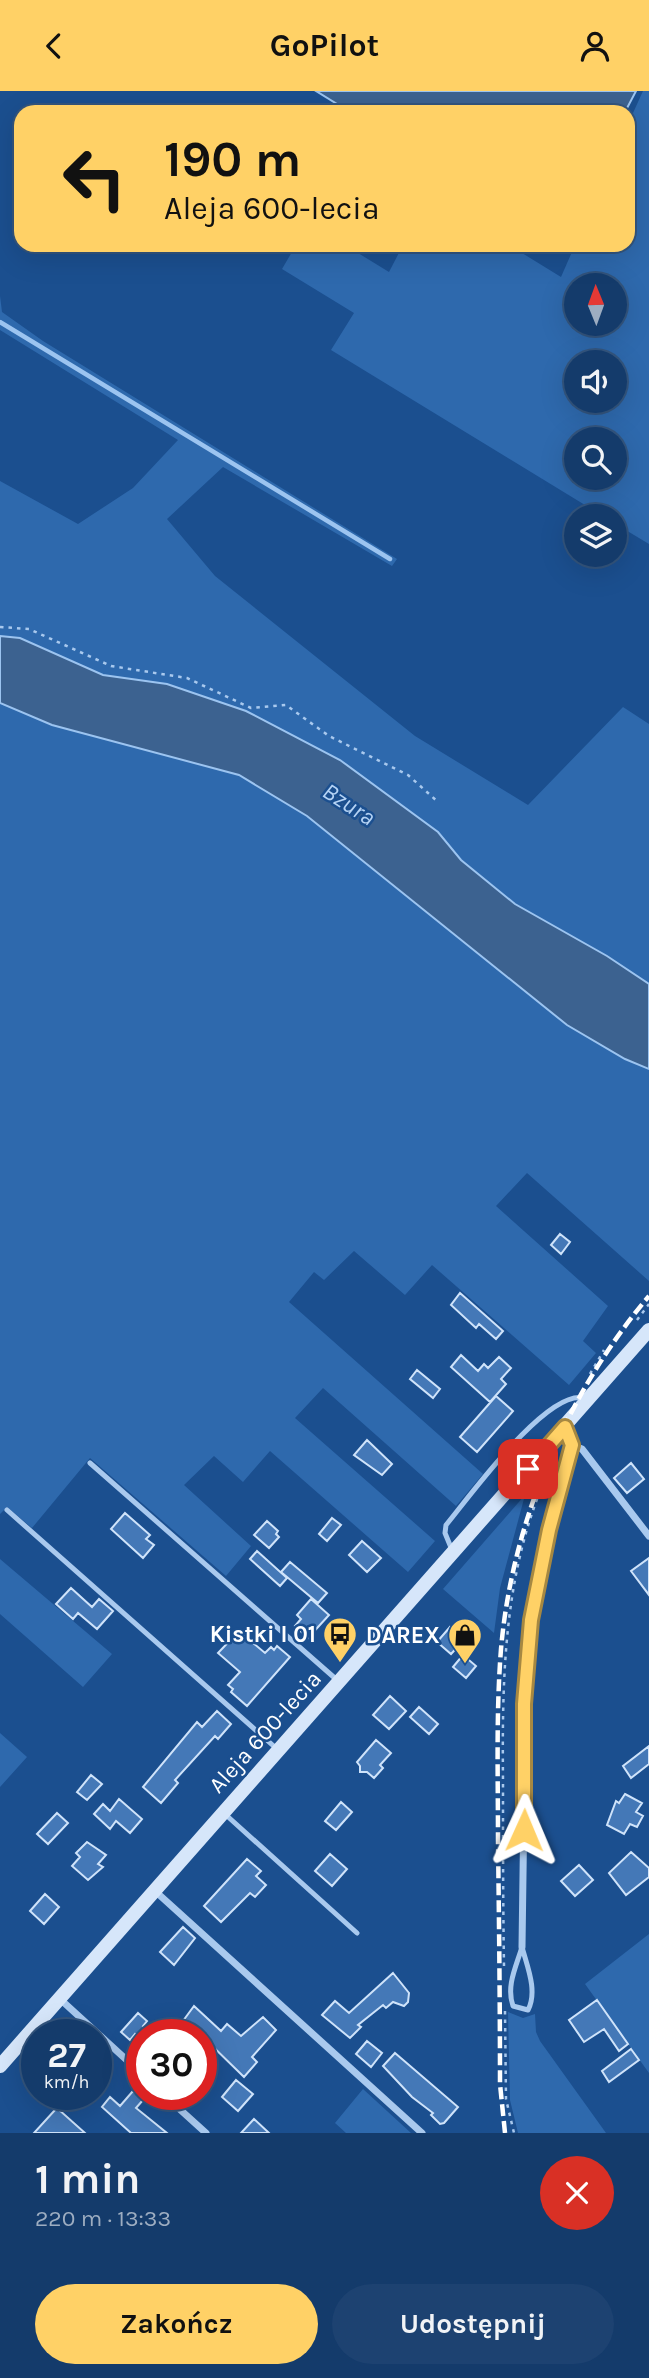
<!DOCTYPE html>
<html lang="pl">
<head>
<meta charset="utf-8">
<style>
  :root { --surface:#143b6b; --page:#1d4271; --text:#f1f3f6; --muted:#9dadc1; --line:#33557e; --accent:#ffd166 }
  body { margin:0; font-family:Karla,sans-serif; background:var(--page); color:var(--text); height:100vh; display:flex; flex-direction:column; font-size:26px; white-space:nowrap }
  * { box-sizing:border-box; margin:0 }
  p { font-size:23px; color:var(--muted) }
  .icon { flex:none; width:38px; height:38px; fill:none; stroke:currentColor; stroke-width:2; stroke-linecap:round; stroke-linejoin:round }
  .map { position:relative; height:2042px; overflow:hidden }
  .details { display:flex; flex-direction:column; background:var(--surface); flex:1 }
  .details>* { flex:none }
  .hud { position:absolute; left:14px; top:14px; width:621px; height:147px; border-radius:21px; box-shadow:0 7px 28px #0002,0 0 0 2px var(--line); background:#ffd166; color:#111; overflow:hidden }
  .needle { width:46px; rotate:359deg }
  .buttons { position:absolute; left:564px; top:182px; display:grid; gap:14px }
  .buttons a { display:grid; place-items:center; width:63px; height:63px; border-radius:50%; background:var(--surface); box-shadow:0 7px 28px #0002,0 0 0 2px var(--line); font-size:35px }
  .speed { position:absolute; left:21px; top:1928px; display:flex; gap:14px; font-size:35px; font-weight:700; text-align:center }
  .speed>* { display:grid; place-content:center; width:91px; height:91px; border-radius:50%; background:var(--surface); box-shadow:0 7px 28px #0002,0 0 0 2px var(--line); line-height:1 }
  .speed small { font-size:18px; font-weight:400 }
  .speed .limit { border:10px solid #d22; background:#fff; color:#111 }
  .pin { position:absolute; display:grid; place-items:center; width:60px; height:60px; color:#fff; margin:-30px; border-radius:14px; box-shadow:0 4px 10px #0006 }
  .me { position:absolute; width:77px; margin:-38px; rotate:1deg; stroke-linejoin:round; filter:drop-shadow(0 0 5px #0008) }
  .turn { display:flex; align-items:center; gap:24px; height:147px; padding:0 35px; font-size:32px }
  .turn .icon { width:91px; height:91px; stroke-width:2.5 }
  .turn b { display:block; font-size:49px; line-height:60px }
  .round { display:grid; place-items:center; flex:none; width:74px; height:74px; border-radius:37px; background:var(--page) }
  .headline { display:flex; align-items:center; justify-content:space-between; height:119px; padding:0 35px }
  h1 { font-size:42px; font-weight:700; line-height:52px }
  .primary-button { display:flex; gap:14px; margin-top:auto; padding:14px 35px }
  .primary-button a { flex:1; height:80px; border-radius:42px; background:var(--accent); color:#111; font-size:28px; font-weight:700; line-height:80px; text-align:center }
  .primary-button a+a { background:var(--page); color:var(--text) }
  header { display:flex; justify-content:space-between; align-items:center; height:91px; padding:0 35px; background:var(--accent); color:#111; font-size:32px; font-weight:700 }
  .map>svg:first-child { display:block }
</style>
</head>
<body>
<header><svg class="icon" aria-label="back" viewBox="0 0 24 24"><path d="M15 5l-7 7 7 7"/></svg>GoPilot<svg class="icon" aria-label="person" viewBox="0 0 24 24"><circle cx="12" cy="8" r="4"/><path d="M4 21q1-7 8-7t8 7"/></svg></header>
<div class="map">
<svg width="649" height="2042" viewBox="0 0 649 2042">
  <rect width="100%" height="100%" fill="#1b4f8f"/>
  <path fill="#2e69ad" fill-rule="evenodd" d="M 643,0 L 649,0 L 649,453 L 614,432 L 614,425 L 603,425 L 331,259 L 354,222 L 282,178 L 296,154 L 345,154 L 389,181 L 403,154 L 509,154 L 561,186 L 575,154 L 628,154 L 628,33 ZM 576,194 L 614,194 L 614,233 L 576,233 ZM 576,271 L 614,271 L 614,310 L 576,310 ZM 576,348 L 614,348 L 614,387 L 576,387 Z
    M 0,205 L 2,221 L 43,250 L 397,468 L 392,475 L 223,376 L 167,428 L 215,485 L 415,645 L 528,714 L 623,616 L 649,633 L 649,893 L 607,865 L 515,813 L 461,769 L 438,741 L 340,669 L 167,593 L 103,584 L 20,547 L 0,545 L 0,390 L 78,433 L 133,397 L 178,349 L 0,239 Z
    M 0,612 L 52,634 L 238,684 L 307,725 L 625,968 L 649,978 L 649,1190 L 527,1082 L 496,1115 L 608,1215 L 583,1250 L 596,1262 L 569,1294 L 432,1174 L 405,1204 L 354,1160 L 324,1189 L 314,1181 L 289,1211 L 483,1383 L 456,1415 L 323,1297 L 295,1327 L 435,1450 L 408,1481 L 270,1360 L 243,1391 L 214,1365 L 184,1394 L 251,1455 L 226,1485 L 90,1367 L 32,1437 L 7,1416 L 0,1423 Z
    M 525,1404 L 500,1497 L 494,1542 L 443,1498 Z
    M 0,1468 L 112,1563 L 83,1596 L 0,1523 Z
    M 0,1642 L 27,1666 L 0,1696 Z
    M 649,1843 L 649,1982 L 585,1893 Z
    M 508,1921 L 523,1927 L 535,1923 L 536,1941 L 540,1950 L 606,2042 L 518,2042 L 510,2009 Z
    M 363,1998 L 411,2042 L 346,2042 L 335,2032 Z"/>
  <path fill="#3c6290" stroke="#9cc4f0" stroke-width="2" d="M 316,0 L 636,0 L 625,21 L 350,21 Z
    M 0,545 L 20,547 L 103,584 L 167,593 L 246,620 L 340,669 L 438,741 L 461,769 L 515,813 L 607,865 L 649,893 L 649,978 L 625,968 L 567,934 L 307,725 L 239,684 L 52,634 L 0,612 Z"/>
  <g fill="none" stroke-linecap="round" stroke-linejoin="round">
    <path stroke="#9cc4f0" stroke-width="4.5" d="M 0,231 L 390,468"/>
  </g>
  <path fill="#4478b7" stroke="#cfe3fa" stroke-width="2" d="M 560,1143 L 570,1151 L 561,1163 L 551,1154 Z
    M 460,1202 L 503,1240 L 496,1248 L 479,1233 L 476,1237 L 451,1214 Z
    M 461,1264 L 478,1280 L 484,1273 L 488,1277 L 499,1266 L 511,1277 L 501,1288 L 506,1293 L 490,1311 L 451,1276 Z
    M 417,1279 L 440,1298 L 433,1307 L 410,1288 Z
    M 496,1305 L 513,1320 L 477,1361 L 460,1346 Z
    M 367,1349 L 392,1373 L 382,1384 L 354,1364 Z
    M 631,1372 L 644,1388 L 627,1402 L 614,1387 Z
    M 125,1422 L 150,1444 L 146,1448 L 154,1454 L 143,1467 L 111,1438 Z
    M 332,1427 L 341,1434 L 327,1450 L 319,1443 Z
    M 267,1430 L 278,1440 L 276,1443 L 279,1446 L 269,1457 L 254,1444 Z
    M 362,1450 L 381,1467 L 367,1481 L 349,1464 Z
    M 257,1460 L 287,1487 L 280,1495 L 250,1468 Z
    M 649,1467 L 649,1504 L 631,1480 Z
    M 290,1471 L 327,1502 L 318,1512 L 281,1481 Z
    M 71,1497 L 92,1516 L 99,1508 L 113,1520 L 97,1538 L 78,1522 L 73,1528 L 56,1513 Z
    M 311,1508 L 329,1524 L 308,1547 L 295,1535 L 301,1528 L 297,1524 Z
    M 450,1536 L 465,1548 L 451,1563 L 437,1551 Z
    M 239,1540 L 265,1562 L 271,1556 L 274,1559 L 277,1555 L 290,1566 L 247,1615 L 231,1601 L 233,1598 L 228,1594 L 240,1581 L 218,1562 Z
    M 463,1564 L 476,1575 L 466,1587 L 453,1576 Z
    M 390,1605 L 406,1620 L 389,1638 L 373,1624 Z
    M 419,1616 L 438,1633 L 429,1643 L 410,1626 Z
    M 217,1620 L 231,1633 L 218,1648 L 215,1645 L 175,1689 L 178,1692 L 161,1712 L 143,1696 L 197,1631 L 202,1636 Z
    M 376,1649 L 391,1662 L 380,1674 L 383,1677 L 374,1687 L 367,1681 L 360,1681 L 360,1675 L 357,1671 Z
    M 649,1655 L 649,1673 L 631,1687 L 623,1675 Z
    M 91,1684 L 102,1693 L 87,1709 L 77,1701 Z
    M 625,1703 L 642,1712 L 636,1721 L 643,1725 L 637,1736 L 630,1733 L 624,1743 L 607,1734 L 616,1710 L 619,1712 Z
    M 119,1708 L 142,1728 L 130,1742 L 116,1730 L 110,1738 L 94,1723 L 103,1713 L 110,1720 Z
    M 341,1711 L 352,1721 L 336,1739 L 325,1730 Z
    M 57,1722 L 68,1732 L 48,1753 L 37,1743 Z
    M 87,1751 L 106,1764 L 98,1773 L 103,1776 L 88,1789 L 72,1775 L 80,1766 L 76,1762 Z
    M 631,1761 L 649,1777 L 649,1786 L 626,1804 L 609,1782 Z
    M 330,1763 L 347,1778 L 332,1795 L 315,1780 Z
    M 247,1768 L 261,1780 L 256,1785 L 266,1794 L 255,1806 L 250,1802 L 221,1831 L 204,1815 Z
    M 579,1774 L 593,1789 L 575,1805 L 561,1790 Z
    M 45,1803 L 59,1816 L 44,1833 L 30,1820 Z
    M 183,1836 L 195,1847 L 174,1874 L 160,1861 Z
    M 393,1882 L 409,1902 L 408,1911 L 404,1915 L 393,1911 L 386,1917 L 383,1914 L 358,1934 L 361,1936 L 350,1947 L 322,1924 L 335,1910 L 349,1922 Z
    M 597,1909 L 628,1953 L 619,1960 L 604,1938 L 584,1951 L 569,1929 Z
    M 194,1915 L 221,1940 L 227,1933 L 241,1945 L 263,1926 L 276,1939 L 252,1966 L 257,1971 L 244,1986 L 201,1944 L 191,1944 L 180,1934 Z
    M 138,1922 L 147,1930 L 143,1935 L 148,1939 L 140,1948 L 135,1943 L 130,1949 L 121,1941 Z
    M 367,1950 L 382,1962 L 371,1976 L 356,1963 Z
    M 631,1958 L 639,1969 L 609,1991 L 602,1980 Z
    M 395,1962 L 458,2016 L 444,2032 L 440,2033 L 431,2024 L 433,2022 L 412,2006 L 383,1975 Z
    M 236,1989 L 253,2003 L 238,2020 L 222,2006 Z
    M 133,2000 L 143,2009 L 136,2017 L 167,2042 L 131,2042 L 102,2016 L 110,2006 L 120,2015 Z
    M 37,2004 L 70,2004 L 58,2018 L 85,2042 L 34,2042 L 55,2019 Z
    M 254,2028 L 269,2042 L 241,2042 Z"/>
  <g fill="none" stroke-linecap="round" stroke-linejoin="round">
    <path stroke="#a9c9ee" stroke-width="2.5" stroke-dasharray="3.5 5" stroke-linecap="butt" d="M 0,536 L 29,538 L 111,575 L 187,587 L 251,617 L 286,614 L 329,645 L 408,684 L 438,711
      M 637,1229 L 649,1213
      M 590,1283 L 604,1259
      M 504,1875 C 503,1813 503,1751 503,1689 C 502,1580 504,1471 553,1371
      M 505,1920 L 506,2008 L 514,2042"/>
    <path stroke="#a9c9ee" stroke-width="5" d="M 90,1372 L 337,1589
      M 7,1419 L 277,1658
      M 452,1459 L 445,1442 L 446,1434 C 470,1405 547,1298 584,1307
      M 226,1724 L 357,1842
      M 522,1856 C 527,1875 538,1900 528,1919 L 513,1915 C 506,1895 516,1876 522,1856 Z"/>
    <path stroke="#a9c9ee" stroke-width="7" d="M 572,1354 L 582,1358 L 649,1445
      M 155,1800 L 422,2042
      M 522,1856 L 526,1568 L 539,1482 L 572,1354 L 565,1336
      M 60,1908 L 142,1983
      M 164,2004 L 206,2042"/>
    <path stroke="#d6e6fa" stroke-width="14" d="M 0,1975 L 649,1239"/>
    <path stroke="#fff" stroke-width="4.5" stroke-dasharray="12 5" stroke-linecap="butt" d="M 505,2042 L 500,1993 C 500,1912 499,1830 498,1749 C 498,1685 496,1621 501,1558 C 512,1431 567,1302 649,1205"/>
  </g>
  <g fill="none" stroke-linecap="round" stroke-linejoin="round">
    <g stroke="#a68842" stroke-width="18">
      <path id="route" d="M 524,1739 L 524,1613 L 531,1529 L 549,1439 L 572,1354 L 565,1336 L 528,1378"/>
    </g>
    <use href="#route" stroke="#ffd166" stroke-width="12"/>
  </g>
  <defs>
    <g id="bus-pin" transform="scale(1.75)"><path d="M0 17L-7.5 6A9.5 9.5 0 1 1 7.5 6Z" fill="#ffd166" stroke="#1b4f8f"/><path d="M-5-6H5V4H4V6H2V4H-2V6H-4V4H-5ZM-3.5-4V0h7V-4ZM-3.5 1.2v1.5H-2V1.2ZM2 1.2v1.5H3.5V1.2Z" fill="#111"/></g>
    <g id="shop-pin" transform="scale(1.75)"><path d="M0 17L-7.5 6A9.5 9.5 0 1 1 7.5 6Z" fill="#ffd166" stroke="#1b4f8f"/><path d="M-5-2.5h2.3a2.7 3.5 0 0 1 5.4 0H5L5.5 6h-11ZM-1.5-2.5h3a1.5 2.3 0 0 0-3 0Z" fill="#111"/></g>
  </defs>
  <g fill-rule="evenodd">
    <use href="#bus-pin" x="340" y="1543"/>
    <use href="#shop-pin" x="465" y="1544"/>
  </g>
  <g text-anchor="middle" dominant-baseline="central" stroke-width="5" stroke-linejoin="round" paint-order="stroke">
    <g font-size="23" font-weight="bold" fill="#fff" stroke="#1b4f8f" text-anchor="end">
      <text x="316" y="1543">Kistki I 01</text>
      <text x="440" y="1544">DAREX</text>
    </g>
    <g font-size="23" fill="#fff" stroke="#1b4f8f">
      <text transform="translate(265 1641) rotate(-48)">Aleja 600-lecia</text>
    </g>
    <g font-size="24" font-style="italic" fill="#b5d3f5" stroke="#1b4f8f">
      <text transform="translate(349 713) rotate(33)">Bzura</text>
    </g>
  </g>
</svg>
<div class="buttons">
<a><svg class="needle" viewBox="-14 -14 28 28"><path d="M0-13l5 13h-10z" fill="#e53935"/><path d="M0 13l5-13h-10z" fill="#9dadc1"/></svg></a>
<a><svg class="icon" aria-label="sound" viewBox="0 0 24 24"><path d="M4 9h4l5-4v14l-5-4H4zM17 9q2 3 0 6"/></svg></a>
<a><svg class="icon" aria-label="search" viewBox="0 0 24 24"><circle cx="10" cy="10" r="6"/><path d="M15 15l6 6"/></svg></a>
<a><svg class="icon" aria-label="layers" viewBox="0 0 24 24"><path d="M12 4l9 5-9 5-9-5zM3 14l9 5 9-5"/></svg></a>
</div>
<div class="speed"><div>27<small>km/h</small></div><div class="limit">30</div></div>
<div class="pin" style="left:528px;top:1378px;background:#d93025"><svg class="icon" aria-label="arrive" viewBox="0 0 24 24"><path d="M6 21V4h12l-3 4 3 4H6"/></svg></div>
<svg class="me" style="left:524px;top:1739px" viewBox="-20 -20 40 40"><path d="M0-17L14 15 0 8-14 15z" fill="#ffd166" stroke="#fff" stroke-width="4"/></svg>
<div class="hud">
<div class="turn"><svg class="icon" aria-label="left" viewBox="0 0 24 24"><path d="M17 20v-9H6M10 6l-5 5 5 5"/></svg><div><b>190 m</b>Aleja 600-lecia</div></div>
</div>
</div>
<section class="details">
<div class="headline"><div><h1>1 min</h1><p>220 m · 13:33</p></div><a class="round" style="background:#d93025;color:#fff"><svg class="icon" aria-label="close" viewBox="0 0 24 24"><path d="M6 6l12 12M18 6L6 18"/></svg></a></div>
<div class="primary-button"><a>Zakończ</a><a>Udostępnij</a></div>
</section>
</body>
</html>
